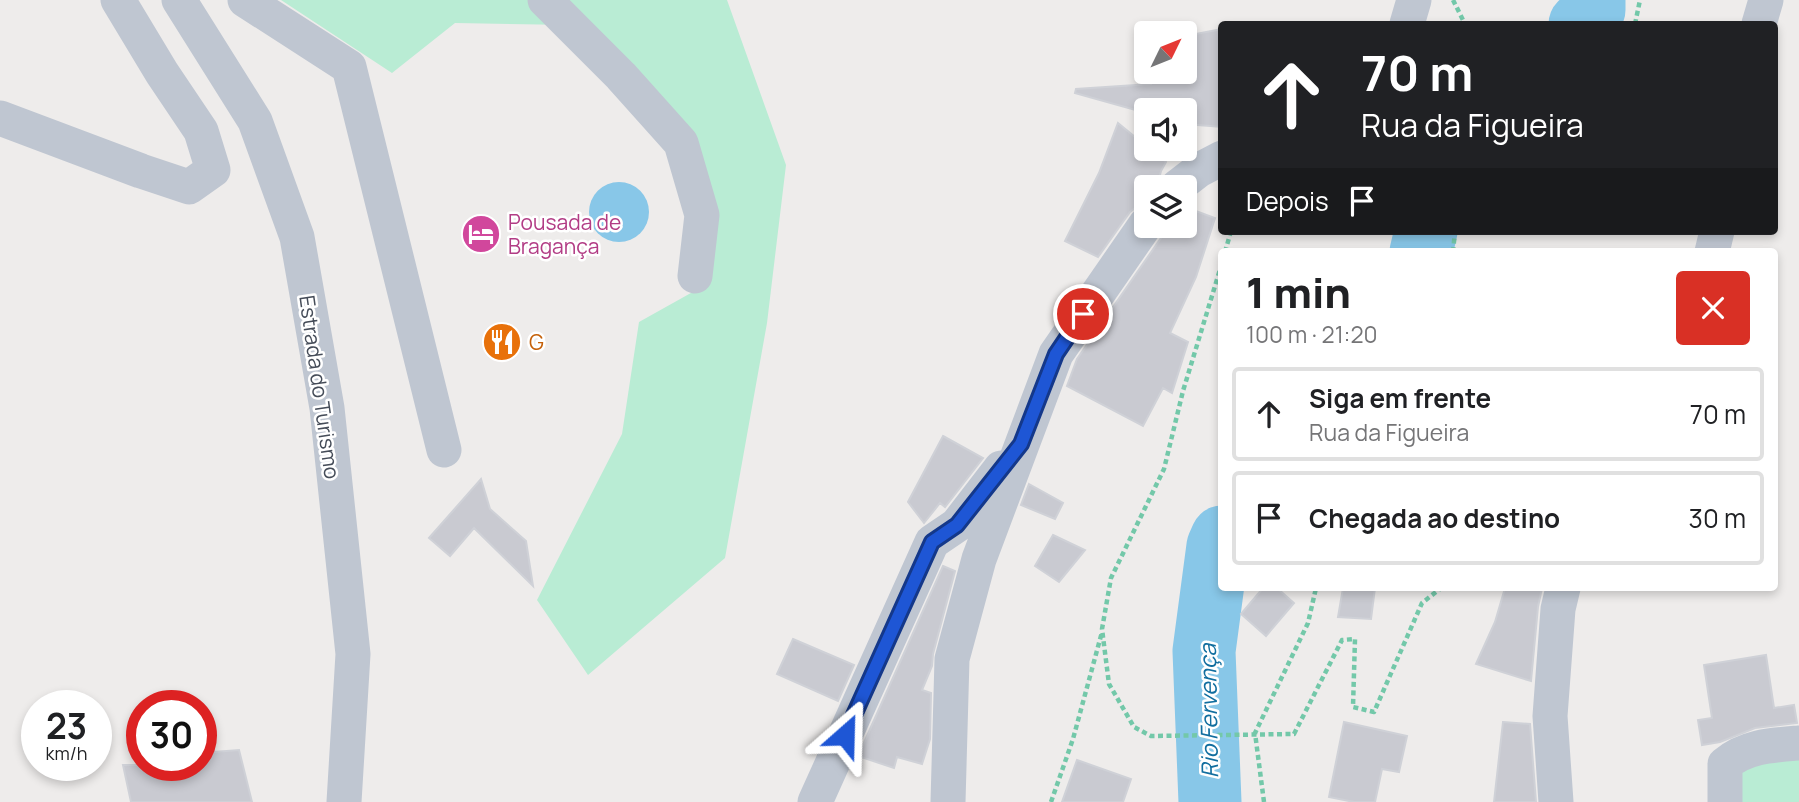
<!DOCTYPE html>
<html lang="pt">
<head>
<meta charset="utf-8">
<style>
  :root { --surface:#fff; --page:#f2f2f2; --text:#202124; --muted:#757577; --line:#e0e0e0 }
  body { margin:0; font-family:Manrope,sans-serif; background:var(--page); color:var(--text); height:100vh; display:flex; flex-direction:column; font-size:26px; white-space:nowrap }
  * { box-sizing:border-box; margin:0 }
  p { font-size:23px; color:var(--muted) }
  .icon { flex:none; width:38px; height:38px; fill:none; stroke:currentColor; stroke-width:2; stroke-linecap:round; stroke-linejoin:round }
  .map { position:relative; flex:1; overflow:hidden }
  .drawer { position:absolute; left:1218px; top:248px; width:560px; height:343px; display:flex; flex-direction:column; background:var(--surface); border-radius:7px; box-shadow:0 4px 10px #0003 }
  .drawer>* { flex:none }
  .hud { position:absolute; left:1218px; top:21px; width:560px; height:214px; border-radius:7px; box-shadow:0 4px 10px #0003; background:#202124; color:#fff; overflow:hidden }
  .needle { width:46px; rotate:47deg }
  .controls { position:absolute; left:1134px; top:21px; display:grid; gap:14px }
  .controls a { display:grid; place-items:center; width:63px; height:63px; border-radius:7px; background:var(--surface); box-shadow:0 4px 10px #0003; font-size:35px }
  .speed { position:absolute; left:21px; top:690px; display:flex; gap:14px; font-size:35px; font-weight:700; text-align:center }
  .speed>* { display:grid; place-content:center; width:91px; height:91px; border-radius:50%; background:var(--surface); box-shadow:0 4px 10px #0003; line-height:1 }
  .speed small { font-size:18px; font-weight:400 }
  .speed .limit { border:10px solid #d22; background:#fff; color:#111 }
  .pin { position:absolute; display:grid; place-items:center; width:60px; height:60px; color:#fff; margin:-30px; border:4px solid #fff; border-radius:50%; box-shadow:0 2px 7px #0007 }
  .me { position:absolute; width:77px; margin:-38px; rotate:25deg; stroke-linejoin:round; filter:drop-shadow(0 0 5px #0008) }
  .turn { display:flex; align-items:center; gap:24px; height:147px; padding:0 28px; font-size:32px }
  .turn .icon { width:91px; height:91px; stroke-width:2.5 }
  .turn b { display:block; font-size:49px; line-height:60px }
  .then { display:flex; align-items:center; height:66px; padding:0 28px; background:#0003; gap:14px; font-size:26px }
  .round { display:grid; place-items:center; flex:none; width:74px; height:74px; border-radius:7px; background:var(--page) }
  .headline { display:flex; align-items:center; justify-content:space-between; height:119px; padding:0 28px }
  h1 { font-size:42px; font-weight:800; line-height:52px }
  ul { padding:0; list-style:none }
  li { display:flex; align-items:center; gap:21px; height:94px; margin:0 14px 10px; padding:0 14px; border:4px solid var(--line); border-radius:7px }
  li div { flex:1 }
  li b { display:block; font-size:26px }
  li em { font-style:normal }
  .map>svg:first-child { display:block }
</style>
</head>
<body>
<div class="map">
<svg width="1799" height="802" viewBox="0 0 1799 802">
  <rect width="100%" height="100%" fill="#eeeceb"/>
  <path fill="#b9ecd4" d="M 281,0 L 727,0 L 786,165 L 767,323 L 725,558 L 588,675 L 537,600 L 622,434 L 639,322 L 707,284 L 711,192 L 571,25 L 455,23 L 392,73 Z
    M 1799,752 L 1799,802 L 1734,802 L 1734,775 L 1764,753 Z"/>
  <path fill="#88c7e8" d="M589 212a30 30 0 1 1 60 0a30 30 0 1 1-60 0Z"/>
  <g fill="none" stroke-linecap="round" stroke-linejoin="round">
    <path stroke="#88c7e8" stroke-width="63" d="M 1580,24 L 1594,10 L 1594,0
      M 1421,252 L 1426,231
      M 1210,802 L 1204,651 L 1218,546 L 1222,537"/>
  </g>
  <path fill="#c9cad1" stroke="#cfd1d7" stroke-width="2" d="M 1222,29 L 1222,127 L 1185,124 L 1185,110 L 1146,110 L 1146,113 L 1075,93 L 1076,89 L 1151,84 L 1150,72 L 1185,72 L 1185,36 Z
    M 1118,123 L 1146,146 L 1146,149 L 1150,149 L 1166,162 L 1161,171 L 1157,187 L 1146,187 L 1146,204 L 1138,206 L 1130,212 L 1098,257 L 1065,241 L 1099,173 Z
    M 1185,207 L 1215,218 L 1196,277 L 1170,333 L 1188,342 L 1172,393 L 1163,388 L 1143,426 L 1067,386 L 1077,359 L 1163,235 L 1166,226 L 1185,226 Z
    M 943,436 L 983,458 L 945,507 L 940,503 L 924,523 L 908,502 Z
    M 481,479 L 490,509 L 526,541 L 533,586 L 474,528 L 450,556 L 429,538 Z
    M 1029,484 L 1063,503 L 1055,519 L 1021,505 Z
    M 1053,535 L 1085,550 L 1059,582 L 1035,566 Z
    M 943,566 L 955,571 L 933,654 L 932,666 L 922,690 L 931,693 L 930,739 L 922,764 L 897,757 L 894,768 L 858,756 Z
    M 1263,588 L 1277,588 L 1294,603 L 1266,636 L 1241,614 Z
    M 1343,588 L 1375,588 L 1371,619 L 1338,617 Z
    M 1505,588 L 1542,588 L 1538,607 L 1531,681 L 1476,664 L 1495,622 Z
    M 793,639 L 854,665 L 838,701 L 777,674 Z
    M 1766,655 L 1774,708 L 1794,705 L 1797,723 L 1755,728 L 1720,742 L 1702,745 L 1698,720 L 1712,718 L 1704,665 Z
    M 1344,722 L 1407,736 L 1399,772 L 1382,769 L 1375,802 L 1354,802 L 1329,797 Z
    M 1503,722 L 1530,724 L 1536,802 L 1494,802 Z
    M 239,750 L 252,802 L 131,802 L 123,765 L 201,765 L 201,753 Z
    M 1077,760 L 1131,779 L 1123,802 L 1062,802 Z"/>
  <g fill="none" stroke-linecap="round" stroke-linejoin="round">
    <path stroke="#73c8a9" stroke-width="4.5" stroke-dasharray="5 3.5" stroke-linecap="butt" d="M 1453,0 L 1465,24
      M 1635,24 L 1640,0
      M 1225,252 L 1231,231
      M 1453,252 L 1455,231
      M 1222,263 L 1183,391 L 1164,469 L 1111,578 L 1102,629 L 1109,684 L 1134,727 L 1151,736 L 1294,734 L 1342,640 L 1355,639 L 1353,707 L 1374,712 L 1422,603 L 1441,588
      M 1051,802 L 1073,739 L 1102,632"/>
    <path stroke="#bfc6d1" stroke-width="35" d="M 179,0 L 255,121 L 297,237 L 327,408 L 353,654 L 344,802
      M 245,0 L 349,67 L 444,450
      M 545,0 L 621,76 L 681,143 L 702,215 L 695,276
      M 1407,24 L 1414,0
      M 1759,24 L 1766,0
      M 0,118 L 141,171 L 189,187 L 213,170 L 201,131 L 162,73 L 118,0
      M 1177,187 L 1199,170 L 1222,158
      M 1712,252 L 1717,231
      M 815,802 L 932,542 L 957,525 L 1001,468
      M 948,802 L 952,659 L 979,559 L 1056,354 L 1146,224
      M 1556,802 L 1550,716 L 1558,609 L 1563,588
      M 1725,802 L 1725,764 C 1746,746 1772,745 1799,743"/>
    <path stroke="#73c8a9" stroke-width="4.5" stroke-dasharray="5 3.5" stroke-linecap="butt" d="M 1264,802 L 1255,733 L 1308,623 L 1316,588"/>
  </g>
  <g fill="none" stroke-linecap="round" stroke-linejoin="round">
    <g stroke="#14388a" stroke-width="18">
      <path id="route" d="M 845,735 L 932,542 L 957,525 L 1021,444 L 1056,354 L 1083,314"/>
    </g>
    <use href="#route" stroke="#1e56d5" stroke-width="12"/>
  </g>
  <defs>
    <g id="hotel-disc" transform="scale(2.0125)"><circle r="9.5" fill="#d1479c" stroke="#fff"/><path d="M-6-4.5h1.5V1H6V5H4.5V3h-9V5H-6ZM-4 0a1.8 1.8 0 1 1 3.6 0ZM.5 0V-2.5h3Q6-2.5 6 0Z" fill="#fff"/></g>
    <g id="restaurant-disc" transform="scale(2.0125)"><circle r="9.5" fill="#e8710a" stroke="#fff"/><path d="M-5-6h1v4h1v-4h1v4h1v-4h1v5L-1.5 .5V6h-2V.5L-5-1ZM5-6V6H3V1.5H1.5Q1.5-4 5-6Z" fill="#fff"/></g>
  </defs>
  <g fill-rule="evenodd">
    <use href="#hotel-disc" x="481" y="234"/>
    <use href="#restaurant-disc" x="502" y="342"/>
  </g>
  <g text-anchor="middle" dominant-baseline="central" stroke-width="5" stroke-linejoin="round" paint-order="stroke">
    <g font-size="21" fill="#b23c85" stroke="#fff" text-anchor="start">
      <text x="508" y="222">Pousada de<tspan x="508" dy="24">Bragança</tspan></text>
    </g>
    <g font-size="21" fill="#c56008" stroke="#fff" text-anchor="start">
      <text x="529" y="342">G</text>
    </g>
    <g font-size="21" fill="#454c58" stroke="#fff">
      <text transform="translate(320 387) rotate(82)">Estrada do Turismo</text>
    </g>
    <g font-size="23" font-style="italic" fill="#116e9f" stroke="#fff">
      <text transform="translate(1208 711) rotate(-91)">Rio Fervença</text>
    </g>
  </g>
</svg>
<div class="controls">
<a><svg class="needle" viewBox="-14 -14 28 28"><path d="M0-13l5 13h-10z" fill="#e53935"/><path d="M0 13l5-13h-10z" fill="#757577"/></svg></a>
<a><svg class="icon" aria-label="sound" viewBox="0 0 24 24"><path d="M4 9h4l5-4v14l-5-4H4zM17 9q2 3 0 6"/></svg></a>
<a><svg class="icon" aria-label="layers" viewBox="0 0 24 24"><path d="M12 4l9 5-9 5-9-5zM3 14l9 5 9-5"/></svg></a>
</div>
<div class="speed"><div>23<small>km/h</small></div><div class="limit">30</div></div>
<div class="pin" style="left:1083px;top:314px;background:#d93025"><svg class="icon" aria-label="arrive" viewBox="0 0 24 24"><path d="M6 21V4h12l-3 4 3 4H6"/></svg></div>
<svg class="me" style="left:845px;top:735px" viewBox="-20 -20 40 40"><path d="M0-17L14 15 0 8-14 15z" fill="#1e56d5" stroke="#fff" stroke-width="4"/></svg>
<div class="hud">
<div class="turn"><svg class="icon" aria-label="ahead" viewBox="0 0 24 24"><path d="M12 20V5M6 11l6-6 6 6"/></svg><div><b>70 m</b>Rua da Figueira</div></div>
<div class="then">Depois<svg class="icon" aria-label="arrive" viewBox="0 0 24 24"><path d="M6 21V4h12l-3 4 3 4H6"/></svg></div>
</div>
<section class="drawer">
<div class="headline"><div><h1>1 min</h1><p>100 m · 21:20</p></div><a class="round" style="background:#d93025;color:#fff"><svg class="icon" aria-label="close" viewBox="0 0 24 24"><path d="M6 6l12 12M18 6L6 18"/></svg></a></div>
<ul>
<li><svg class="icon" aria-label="ahead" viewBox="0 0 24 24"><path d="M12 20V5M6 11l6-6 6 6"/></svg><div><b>Siga em frente</b><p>Rua da Figueira</p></div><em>70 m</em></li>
<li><svg class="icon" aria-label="arrive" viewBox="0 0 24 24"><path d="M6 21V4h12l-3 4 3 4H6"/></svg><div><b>Chegada ao destino</b></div><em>30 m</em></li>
</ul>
</section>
</div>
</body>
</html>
